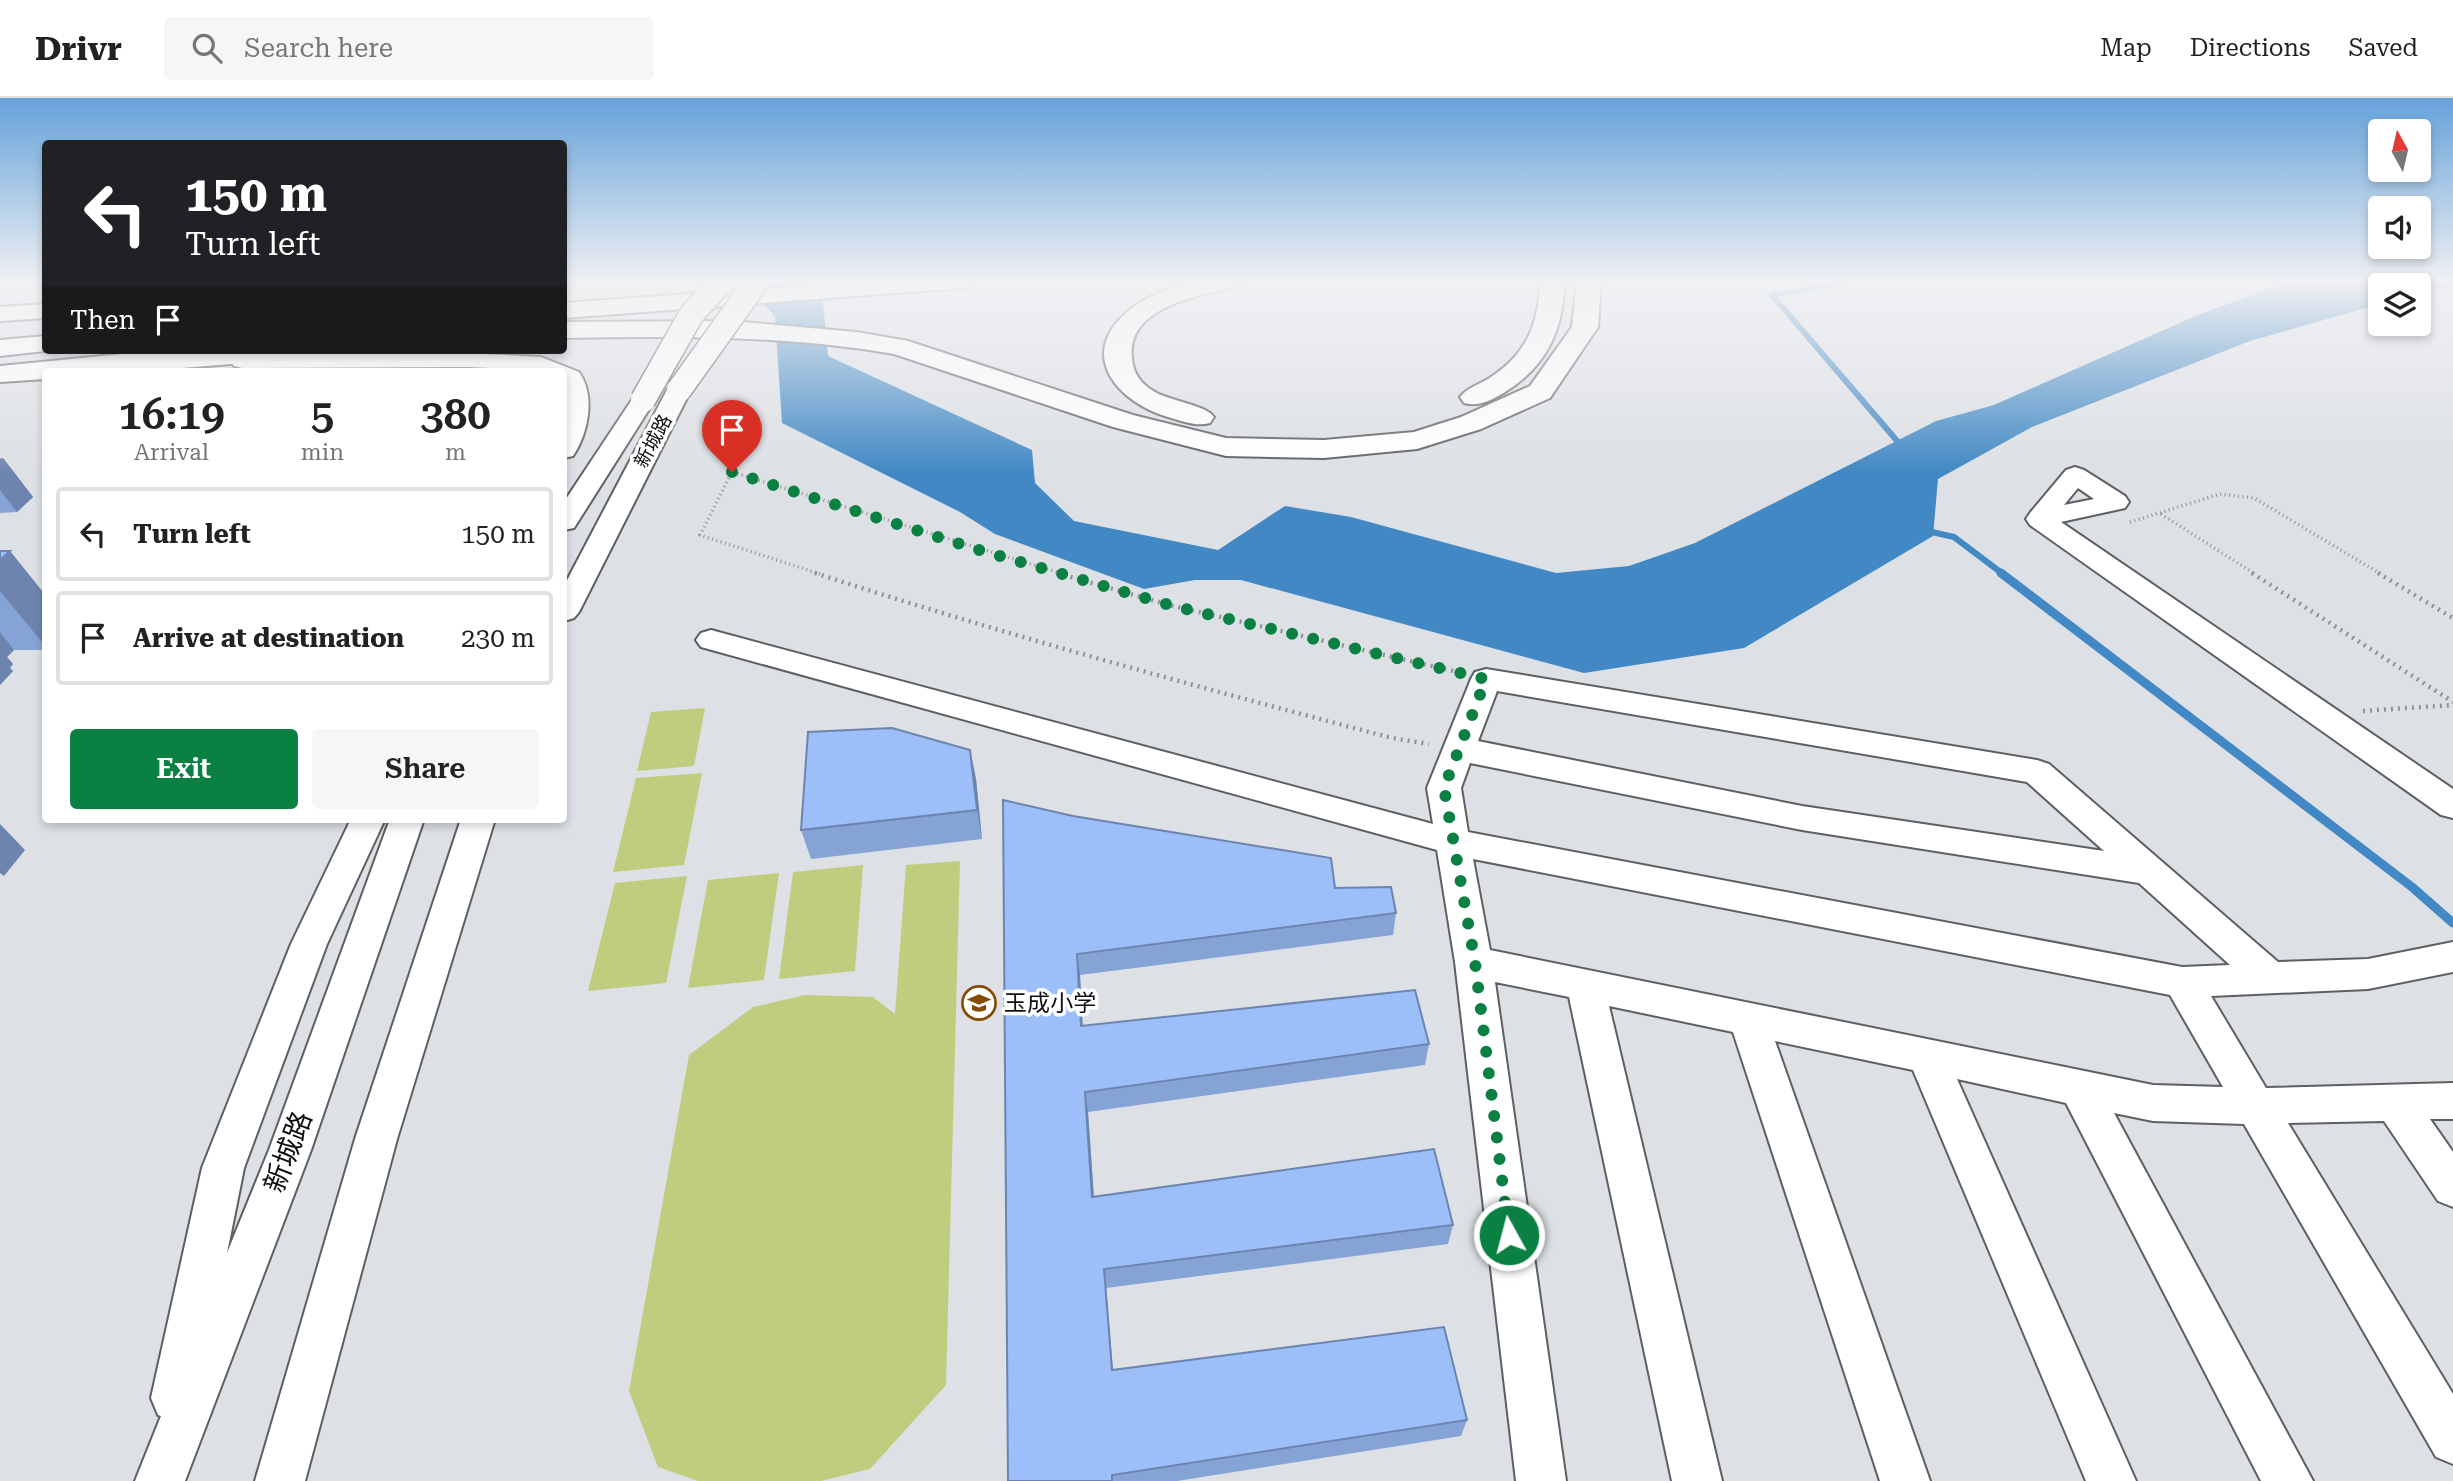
<!DOCTYPE html>
<html lang="en">
<head>
<meta charset="utf-8">
<style>
  :root { --surface:#fff; --page:#f6f6f6; --text:#222; --muted:#767676; --line:#e0e0e0; --accent:#0b8043 }
  body { margin:0; font-family:"Roboto Serif","Noto Sans SC",serif; background:var(--page); color:var(--text); height:100vh; display:flex; flex-direction:column; font-size:26px; white-space:nowrap }
  * { box-sizing:border-box; margin:0 }
  p { font-size:23px; color:var(--muted) }
  .icon { flex:none; width:38px; height:38px; fill:none; stroke:currentColor; stroke-width:2; stroke-linecap:round; stroke-linejoin:round }
  .map { position:relative; flex:1; overflow:hidden }
  .panel { position:absolute; left:42px; top:270px; width:525px; height:455px; display:flex; flex-direction:column; background:var(--surface); border-radius:7px; box-shadow:0 4px 10px #0003 }
  .panel>* { flex:none }
  .hud { position:absolute; left:42px; top:42px; width:525px; height:214px; border-radius:7px; box-shadow:0 4px 10px #0003; background:#202124; color:#fff; overflow:hidden }
  .needle { width:46px; rotate:352deg }
  .fabs { position:absolute; left:2368px; top:21px; display:grid; gap:14px }
  .fabs a { display:grid; place-items:center; width:63px; height:63px; border-radius:7px; background:var(--surface); box-shadow:0 4px 10px #0003; font-size:35px }
  .pin { position:absolute; display:grid; place-items:center; width:60px; height:60px; color:#fff; margin:-72px -30px; border-radius:50% 50% 50% 0; rotate:-45deg; box-shadow:0 0 7px #0007 }
  .pin .icon { rotate:45deg }
  .me { position:absolute; width:77px; margin:-38px; rotate:353deg; stroke-linejoin:round; filter:drop-shadow(0 0 5px #0008) }
  .turn { display:flex; align-items:center; gap:24px; height:147px; padding:0 28px; font-size:32px }
  .turn .icon { width:91px; height:91px; stroke-width:2.5 }
  .turn b { display:block; font-size:49px; line-height:60px }
  .then { display:flex; align-items:center; height:66px; padding:0 28px; background:#0003; gap:14px; font-size:26px }
  .eta { display:flex; justify-content:space-evenly; align-items:center; height:119px; text-align:center }
  .eta b { font-size:42px; font-weight:600; line-height:49px }
  .action { display:flex; gap:14px; margin-top:auto; padding:14px 28px }
  .action a { flex:1; height:80px; border-radius:7px; background:var(--accent); color:#fff; font-size:28px; font-weight:600; line-height:80px; text-align:center }
  .action a+a { background:var(--page); color:var(--text) }
  ul { padding:0; list-style:none }
  li { display:flex; align-items:center; gap:21px; height:94px; margin:0 14px 10px; padding:0 14px; border:4px solid var(--line); border-radius:7px }
  li div { flex:1 }
  li b { display:block; font-size:26px }
  li em { font-style:normal }
  header { display:flex; align-items:center; gap:42px; box-sizing:border-box; height:98px; padding:0 35px; background:var(--surface); border-bottom:2px solid var(--line) }
  header strong { font-size:33px }
  nav { display:flex; gap:38px; margin-inline-start:auto; font-size:24px }
  .search { width:490px; height:63px; background:var(--page); display:flex; align-items:center; gap:18px; box-sizing:border-box; padding:0 24px; border-radius:7px; color:var(--muted); font-size:26px }
  .map>svg:first-child { display:block }
</style>
</head>
<body>
<header>
<strong>Drivr</strong>
<div class="search"><svg class="icon" aria-label="search" viewBox="0 0 24 24"><circle cx="10" cy="10" r="6"/><path d="M15 15l6 6"/></svg>Search here</div>
<nav><a>Map</a><a>Directions</a><a>Saved</a></nav>
</header>
<div class="map">
<svg width="2453" height="1383" viewBox="0 0 2453 1383">
  <rect width="100%" height="100%" fill="#dde0e4"/>
  <path fill="#c0cd7f" d="M 705,610 L 694,668 L 637,673 L 651,614 Z
    M 702,675 L 684,767 L 613,774 L 636,680 Z
    M 960,763 L 946,1287 L 870,1371 L 821,1383 L 698,1383 L 658,1369 L 629,1293 L 689,957 L 753,909 L 805,897 L 873,899 L 895,916 L 906,767 Z
    M 863,767 L 855,873 L 779,881 L 793,774 Z
    M 779,775 L 764,882 L 688,890 L 708,782 Z
    M 687,778 L 666,885 L 588,893 L 615,785 Z"/>
  <path fill="#4188c4" d="M 763,183 L 821,183 L 828,258 L 1032,352 L 1035,385 L 1074,423 L 1218,452 L 1285,408 L 1351,419 L 1556,475 L 1629,468 L 1695,445 L 1936,323 L 1994,307 L 2200,216 L 2281,187 L 2305,183 L 2453,183 L 2453,188 L 2419,196 L 2418,187 L 2380,187 L 2380,206 L 2250,243 L 2032,329 L 1938,381 L 1933,438 L 1744,550 L 1584,575 L 1241,482 L 1195,482 L 1144,491 L 995,436 L 960,414 L 782,325 L 775,218 L 765,208 Z"/>
  <g fill="none" stroke-linecap="round" stroke-linejoin="round">
    <path stroke="#4188c4" stroke-width="6" d="M 1851,183 L 1772,197 L 1904,351
      M 1923,432 L 1954,439 L 2003,476"/>
    <path stroke="#4188c4" stroke-width="9" d="M 2001,475 L 2412,789 L 2453,825"/>
    <g stroke="#5d5f63" stroke-width="4">
      <path id="minor" d="M 46,206 L 46,220 L 0,223 L 0,209 Z
        M 467,255 L 541,259 L 579,274 C 596,298 588,336 573,358 L 564,360 L 564,273 L 467,269 L 242,270 L 234,268 L 230,263 L 234,258 L 242,256 Z
        M 679,285 L 687,287 L 691,292 L 579,514 L 574,520 L 564,523 L 564,488 L 667,292 L 671,287 Z
        M 643,295 L 651,297 L 655,302 L 574,430 L 564,432 L 564,404 L 635,297 Z
        M 2075,369 L 2084,372 L 2125,398 L 2129,404 L 2125,410 L 2061,424 L 2453,691 L 2453,720 L 2441,717 L 2030,427 L 2026,421 L 2030,415 L 2066,372 ZM 2078,390 L 2094,401 L 2064,407 Z
        M 711,532 L 1433,726 L 1427,690 L 1471,581 L 1475,574 L 1486,571 L 2037,662 L 2049,666 L 2278,864 L 2368,861 L 2453,844 L 2453,874 L 2368,891 L 2211,898 L 2266,990 L 2453,985 L 2453,1021 L 2430,1021 L 2453,1054 L 2453,1109 L 2438,1103 L 2384,1023 L 2288,1025 L 2453,1296 L 2453,1366 L 2436,1359 L 2244,1026 L 2153,1023 L 2114,1015 L 2313,1383 L 2261,1383 L 2066,1005 L 1957,981 L 2136,1383 L 2086,1383 L 1913,972 L 1775,943 L 1930,1383 L 1880,1383 L 1733,934 L 1609,908 L 1722,1383 L 1672,1383 L 1569,899 L 1495,884 L 1566,1383 L 1516,1383 L 1455,864 L 1437,752 L 701,549 L 696,542 L 701,535 ZM 1497,593 L 2027,684 L 2104,753 L 1802,708 L 1478,643 ZM 1470,665 L 1802,732 L 2139,785 L 2230,867 L 2182,869 L 1468,734 L 1461,690 ZM 1473,761 L 2170,897 L 2223,989 L 2153,987 L 1490,852 Z
        M 351,721 L 385,721 L 327,846 L 244,1070 L 227,1155 L 269,1052 L 390,721 L 424,721 L 311,1052 L 185,1383 L 135,1383 L 161,1318 L 158,1317 L 151,1300 L 202,1070 L 291,846 Z
        M 461,721 L 495,721 L 397,1041 L 305,1383 L 255,1383 L 355,1041 Z"/>
    </g>
    <g stroke="#5d5f63" stroke-width="4">
      <path id="major" d="M 870,183 L 975,183 L 972,188 L 963,190 L 564,220 L 564,205 Z
        M 46,238 L 46,252 L 54,252 L 0,258 L 0,242 Z
        M 163,252 L 243,252 L 239,258 L 230,260 L 121,273 L 46,273 L 46,281 L 0,284 L 0,268 Z"/>
    </g>
    <g stroke="#5d5f63" stroke-width="4">
      <path id="highway" d="M 1200,183 L 1242,183 L 1239,188 C 1202,197 1126,208 1132,260 C 1133,276 1141,286 1155,294 C 1170,303 1206,307 1214,319 L 1210,325 C 1196,329 1182,323 1168,319 C 1119,305 1076,258 1127,214 C 1148,196 1174,189 1200,183 Z
        M 1540,183 L 1564,183 C 1564,231 1547,268 1505,294 C 1492,302 1479,309 1464,305 L 1460,299 C 1467,290 1478,287 1488,281 C 1526,257 1539,227 1540,183 Z
        M 1577,183 L 1601,183 L 1598,229 L 1550,300 L 1481,331 L 1417,351 L 1324,360 L 1226,358 L 1113,329 L 894,256 C 783,237 675,238 564,240 L 564,224 L 732,223 L 857,234 L 908,243 L 1133,317 L 1226,340 L 1324,342 L 1414,334 L 1461,319 L 1530,288 L 1572,229 Z
        M 207,252 L 318,252 L 314,258 L 305,260 L 145,273 L 58,271 L 61,265 L 71,263 Z"/>
    </g>
    <path stroke="#8f9295" stroke-width="3.5" stroke-dasharray="1 3.5" stroke-linecap="butt" d="M 2161,416 L 2255,476
      M 2130,424 L 2220,396 L 2254,400 L 2381,476
      M 820,476 L 700,437 L 732,374 L 1063,476"/>
    <path stroke="#8f9295" stroke-width="4.5" stroke-dasharray="2 5" stroke-linecap="butt" d="M 815,475 C 1005,537 1198,589 1392,640 L 1429,646
      M 1057,475 L 1173,508 L 1458,574
      M 2252,475 L 2453,604
      M 2378,475 L 2453,520
      M 2363,613 L 2453,607"/>
    <use href="#minor" fill="#fff" fill-rule="evenodd"/>
    <use href="#major" fill="#fff" fill-rule="evenodd"/>
    <use href="#highway" fill="#fff" fill-rule="evenodd"/>
    <g stroke="#5d5f63" stroke-width="27" stroke-linecap="butt">
      <path id="minor-bridge" d="M 679,292 L 757,183
        M 643,302 L 691,217 L 722,183"/>
    </g>
    <use href="#minor-bridge" stroke="#fff" stroke-width="24"/>
  </g>
  <path fill="#86a3d6" d="M 0,360 L 3,360 L 33,399 L 17,414 L 0,415 Z
    M 0,453 L 10,453 L 46,498 L 46,552 L 14,552 L 7,559 L 13,566 L 10,570 L 13,573 L 0,587 Z
    M 970,652 L 976,681 L 982,741 L 811,761 L 801,732 Z
    M 1003,702 L 1335,790 L 1396,815 L 1393,837 L 1080,877 L 1082,928 L 1429,946 L 1425,967 L 1088,1014 L 1094,1098 L 1453,1127 L 1448,1146 L 1106,1190 L 1113,1272 L 1467,1322 L 1461,1338 L 1177,1383 L 1008,1383 Z"/>
  <path fill="#6d85ae" d="M 3,360 L 33,399 L 17,414 L 0,392 L 0,362 Z
    M 10,453 L 46,498 L 46,549 L 0,493 L 0,456 Z
    M 0,534 L 14,552 L 7,559 L 13,566 L 10,570 L 13,573 L 0,587 Z
    M 970,652 L 976,681 L 982,741 L 977,712 Z
    M 0,726 L 25,752 L 4,778 L 0,775 Z
    M 1077,856 L 1080,877 L 1084,949 L 1081,928 Z
    M 1085,994 L 1088,1014 L 1095,1118 L 1092,1099 Z
    M 1104,1171 L 1106,1190 L 1114,1289 L 1112,1272 Z"/>
  <path fill="#9cbef9" stroke="#6d85ae" stroke-width="2" d="M 0,453 L 10,453 L 0,462 Z
    M 892,630 L 970,652 L 977,712 L 801,732 L 808,634 Z
    M 1003,702 L 1073,718 L 1331,760 L 1335,790 L 1391,789 L 1396,815 L 1077,856 L 1081,928 L 1415,892 L 1429,946 L 1085,994 L 1092,1099 L 1434,1051 L 1453,1127 L 1104,1171 L 1112,1272 L 1444,1229 L 1467,1322 L 1112,1377 L 1112,1383 L 1008,1383 Z"/>
  <linearGradient id="sky" x2="0" y2="1"><stop stop-color="#65a2da"/><stop offset="0.49" stop-color="#f0f1f3"/><stop offset="1" stop-color="#f0f1f3" stop-opacity="0"/></linearGradient>
  <rect width="2453" height="376" fill="url(#sky)"/>
  <g fill="none" stroke-linecap="round" stroke-linejoin="round">
    <path stroke="#0b8043" stroke-width="12" stroke-dasharray="0 21.6" d="M 732,374 L 979,452 L 1173,508 L 1486,581 L 1444,690 L 1475,864 L 1509,1137"/>
  </g>
  <defs>
    <g id="school-ring" transform="scale(1.75)"><circle r="9.5" fill="#fff" stroke="#854b00" stroke-width="1.5"/><path d="M0-5L7-2L0 1L-7-2ZM-4 1L0 2.5L4 1V4Q0 6-4 4Z" fill="#854b00"/></g>
  </defs>
  <g fill-rule="evenodd">
    <use href="#school-ring" x="979" y="905"/>
  </g>
  <g text-anchor="middle" dominant-baseline="central" stroke-width="7" stroke-linejoin="round" paint-order="stroke">
    <g font-size="19" fill="#0d0e10" stroke="#fff">
      <text transform="translate(653 343) rotate(-62)">新城路</text>
    </g>
    <g font-size="23" fill="#0d0e10" stroke="#fff" text-anchor="start">
      <text x="1004" y="905">玉成小学</text>
    </g>
    <g font-size="28" fill="#0d0e10" stroke="#fff">
      <text transform="translate(288 1054) rotate(-69)">新城路</text>
    </g>
  </g>
</svg>
<div class="fabs">
<a><svg class="needle" viewBox="-14 -14 28 28"><path d="M0-13l5 13h-10z" fill="#e53935"/><path d="M0 13l5-13h-10z" fill="#767676"/></svg></a>
<a><svg class="icon" aria-label="sound" viewBox="0 0 24 24"><path d="M4 9h4l5-4v14l-5-4H4zM17 9q2 3 0 6"/></svg></a>
<a><svg class="icon" aria-label="layers" viewBox="0 0 24 24"><path d="M12 4l9 5-9 5-9-5zM3 14l9 5 9-5"/></svg></a>
</div>
<div class="pin" style="left:732px;top:374px;background:#d93025"><svg class="icon" aria-label="arrive" viewBox="0 0 24 24"><path d="M6 21V4h12l-3 4 3 4H6"/></svg></div>
<svg class="me" style="left:1509px;top:1137px" viewBox="-20 -20 40 40"><circle r="17" fill="#0b8043" stroke="#fff" stroke-width="3"/><path d="M0-11L8 9 0 5-8 9z" fill="#fff"/></svg>
<div class="hud">
<div class="turn"><svg class="icon" aria-label="left" viewBox="0 0 24 24"><path d="M17 20v-9H6M10 6l-5 5 5 5"/></svg><div><b>150 m</b>Turn left</div></div>
<div class="then">Then<svg class="icon" aria-label="arrive" viewBox="0 0 24 24"><path d="M6 21V4h12l-3 4 3 4H6"/></svg></div>
</div>
<section class="panel">
<div class="eta">
<div><b>16:19</b><p>Arrival</p></div>
<div><b>5</b><p>min</p></div>
<div><b>380</b><p>m</p></div>
</div>
<ul>
<li><svg class="icon" aria-label="left" viewBox="0 0 24 24"><path d="M17 20v-9H6M10 6l-5 5 5 5"/></svg><div><b>Turn left</b></div><em>150 m</em></li>
<li><svg class="icon" aria-label="arrive" viewBox="0 0 24 24"><path d="M6 21V4h12l-3 4 3 4H6"/></svg><div><b>Arrive at destination</b></div><em>230 m</em></li>
</ul>
<div class="action"><a>Exit</a><a>Share</a></div>
</section>
</div>
</body>
</html>
